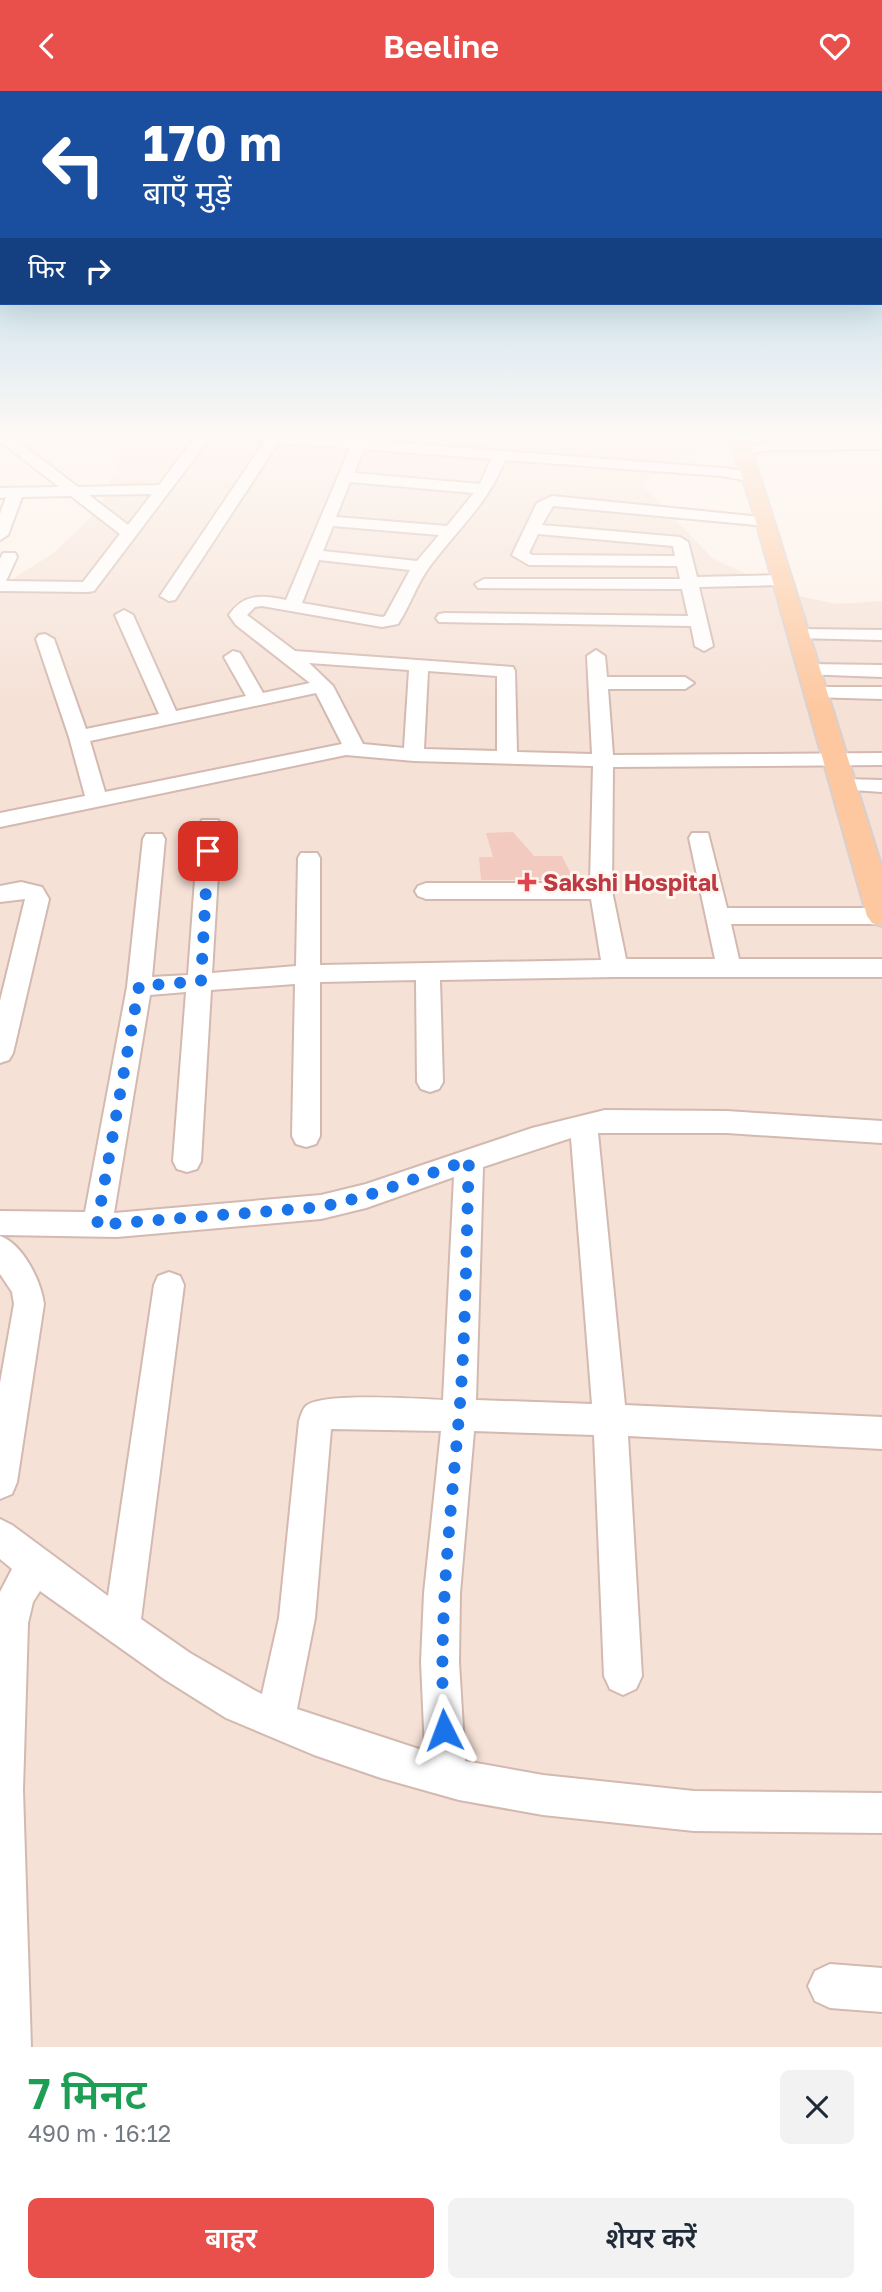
<!DOCTYPE html>
<html lang="hi">
<head>
<meta charset="utf-8">
<style>
  :root { --surface:#fff; --page:#f2f2f3; --text:#1f2937; --muted:#747a83; --accent:#e94f4b }
  body { margin:0; font-family:"Golos Text","Noto Sans Devanagari",sans-serif; background:var(--page); color:var(--text); height:100vh; display:flex; flex-direction:column; font-size:26px; white-space:nowrap }
  * { box-sizing:border-box; margin:0 }
  p { font-size:23px; color:var(--muted) }
  .icon { flex:none; width:38px; height:38px; fill:none; stroke:currentColor; stroke-width:2; stroke-linecap:round; stroke-linejoin:round }
  .map { position:relative; height:1956px; overflow:hidden }
  .side { display:flex; flex-direction:column; background:var(--surface); flex:1 }
  .side>* { flex:none }
  .top-card { position:absolute; left:0px; top:0px; width:882px; height:214px; box-shadow:0 7px 28px #0002; background:#1a4fa0; color:#fff; overflow:hidden }
  .pin { position:absolute; display:grid; place-items:center; width:60px; height:60px; color:#fff; margin:-30px; border-radius:14px; box-shadow:0 4px 10px #0006 }
  .me { position:absolute; width:77px; margin:-38px; rotate:357deg; stroke-linejoin:round; filter:drop-shadow(0 0 5px #0008) }
  .turn { display:flex; align-items:center; gap:24px; height:147px; padding:0 28px; font-size:32px }
  .turn .icon { width:91px; height:91px; stroke-width:2.5 }
  .turn b { display:block; font-size:49px; line-height:60px }
  .then { display:flex; align-items:center; height:66px; padding:0 28px; background:#0003; gap:14px; font-size:26px }
  .round { display:grid; place-items:center; flex:none; width:74px; height:74px; border-radius:10px; background:var(--page) }
  .head { display:flex; align-items:center; justify-content:space-between; height:119px; padding:0 28px }
  h1 { font-size:42px; font-weight:600; line-height:52px; color:#1e9e55 }
  .button { display:flex; gap:14px; margin-top:auto; padding:14px 28px }
  .button a { flex:1; height:80px; border-radius:10px; background:var(--accent); color:#fff; font-size:28px; font-weight:600; line-height:80px; text-align:center }
  .button a+a { background:var(--page); color:var(--text) }
  header { display:flex; justify-content:space-between; align-items:center; height:91px; padding:0 28px; background:var(--accent); color:#fff; font-size:32px; font-weight:600 }
  .map>svg:first-child { display:block }
</style>
</head>
<body>
<header><svg class="icon" aria-label="back" viewBox="0 0 24 24"><path d="M15 5l-7 7 7 7"/></svg>Beeline<svg class="icon" aria-label="heart" viewBox="0 0 24 24"><path d="M12 20l-8-8c-3-5 5-10 8-4 3-6 11-1 8 4z"/></svg></header>
<div class="map">
<svg width="882" height="1956" viewBox="0 0 882 1956">
  <rect width="100%" height="100%" fill="#fdf1e8"/>
  <path fill="#f5e1d6" d="M 129,344 L 766,344 L 677,366 L 642,394 L 712,467 L 786,502 L 836,513 L 882,510 L 882,1956 L 0,1956 L 0,496 L 55,461 L 98,419 Z"/>
  <path fill="#f3cabf" d="M 513,741 L 534,765 L 562,765 L 574,789 L 481,789 L 479,766 L 493,766 L 486,742 Z"/>
  <g fill="none" stroke-linecap="round" stroke-linejoin="round">
    <g stroke="#d3b9b0" stroke-width="4">
      <path id="minor" d="M 0,344 L 10,344 L 78,396 L 159,394 L 197,344 L 212,344 L 94,500 L 88,501 L 0,500 L 0,468 L 3,462 L 15,462 L 17,466 L 6,490 L 83,491 L 120,443 L 71,405 L 22,406 L 8,444 L 0,449 L 0,423 L 6,406 L 0,407 L 0,397 L 59,396 L 0,350 ZM 152,403 L 128,434 L 89,404 Z
        M 229,344 L 296,344 L 722,377 L 753,381 L 761,386 L 753,391 L 722,385 L 505,369 C 489,411 457,439 430,475 C 417,492 410,515 398,533 L 382,536 L 262,515 L 255,516 L 247,524 L 295,560 L 513,576 L 515,580 L 517,661 L 592,663 L 587,565 L 596,559 L 605,565 L 607,586 L 685,586 L 694,592 L 685,598 L 608,598 L 613,664 L 882,662 L 882,674 L 613,676 L 612,800 L 626,868 L 715,868 L 689,747 L 692,742 L 708,742 L 727,817 L 882,817 L 882,833 L 731,833 L 739,868 L 882,868 L 882,886 L 615,886 L 440,889 L 443,991 L 439,998 L 430,1001 L 421,998 L 417,991 L 416,889 L 320,891 L 320,1045 L 316,1053 L 306,1056 L 296,1053 L 292,1045 L 295,893 L 211,899 L 201,1070 L 197,1078 L 187,1081 L 177,1078 L 173,1070 L 186,901 L 150,904 L 114,1122 L 321,1104 L 366,1093 L 532,1037 L 605,1019 L 727,1020 L 882,1030 L 882,1052 L 727,1042 L 598,1042 L 625,1314 L 882,1326 L 882,1358 L 628,1345 L 642,1585 L 636,1598 L 623,1604 L 610,1598 L 604,1585 L 594,1344 L 474,1340 L 460,1502 L 459,1571 L 465,1670 L 543,1684 L 694,1700 L 882,1702 L 882,1742 L 694,1740 L 543,1724 L 459,1709 L 381,1687 L 314,1664 L 226,1627 L 164,1588 L 40,1500 L 33,1511 L 28,1532 L 23,1699 L 31,1956 L 0,1956 L 0,1501 L 12,1478 L 0,1468 L 0,1428 L 12,1434 L 108,1505 L 154,1194 L 158,1185 L 169,1181 L 180,1185 L 184,1194 L 141,1528 L 190,1562 L 254,1599 L 262,1603 L 279,1527 L 299,1330 C 301,1325 302,1319 306,1315 C 322,1301 418,1308 443,1309 L 454,1086 L 366,1117 L 321,1128 L 117,1146 L 0,1144 L 0,1120 L 85,1121 L 127,896 L 143,748 L 146,743 L 162,743 L 165,748 L 152,886 L 188,884 L 199,734 L 202,729 L 218,729 L 221,734 L 212,882 L 296,875 L 298,767 L 301,762 L 317,762 L 320,767 L 320,874 L 601,869 L 591,808 L 426,808 L 418,805 L 415,800 L 418,795 L 426,792 L 590,792 L 593,675 L 414,670 L 346,664 L 0,736 L 0,722 L 85,705 L 69,646 L 36,548 L 39,544 L 45,543 L 54,548 L 86,638 L 159,623 L 115,524 L 124,519 L 133,524 L 176,620 L 246,605 L 224,566 L 233,560 L 240,562 L 263,602 L 310,592 L 236,534 L 229,524 C 244,502 262,504 286,509 L 350,357 L 278,352 L 175,509 L 169,510 L 160,505 L 265,350 L 236,348 ZM 364,358 L 491,368 L 480,393 L 354,382 ZM 350,391 L 474,402 L 447,435 L 336,426 ZM 333,435 L 439,444 L 417,470 L 323,460 ZM 319,469 L 410,479 L 385,525 L 382,526 L 302,512 ZM 309,572 L 409,579 L 404,657 L 363,653 L 333,595 ZM 428,580 L 497,585 L 497,660 L 424,658 ZM 316,602 L 342,653 L 105,701 L 90,650 ZM 571,1047 L 592,1313 L 476,1309 L 483,1076 ZM 331,1338 L 441,1340 L 424,1502 L 421,1571 L 425,1660 L 297,1618 L 315,1527 Z
        M 882,350 L 882,358 L 771,359 L 745,363 L 738,359 L 740,356 L 771,351 Z
        M 552,405 L 772,427 L 774,430 L 766,435 L 553,415 L 542,434 L 680,446 L 688,451 L 697,486 L 782,484 L 790,489 L 782,494 L 699,496 L 713,555 L 704,560 L 695,555 L 691,535 L 439,531 L 436,527 L 439,523 L 445,522 L 688,525 L 682,498 L 478,497 L 475,493 L 484,488 L 680,488 L 677,475 L 529,474 L 512,464 L 537,412 ZM 538,443 L 673,455 L 675,465 L 532,464 L 529,462 Z
        M 799,538 L 882,539 L 882,549 L 793,547 L 790,543 Z
        M 809,573 L 882,574 L 882,586 L 802,583 L 800,579 L 802,575 Z
        M 816,596 L 882,596 L 882,608 L 809,606 L 806,602 Z
        M 844,688 L 882,689 L 882,701 L 837,698 L 834,694 L 837,690 Z
        M 21,791 L 42,796 L 49,808 L 13,962 L 9,969 L 0,972 L 0,910 L 25,808 L 0,811 L 0,795 Z
        M 0,1145 C 23,1153 41,1190 44,1213 L 17,1391 L 12,1403 L 0,1408 L 0,1292 L 14,1213 L 12,1201 L 0,1183 Z
        M 830,1873 L 882,1877 L 882,1921 L 830,1917 L 815,1910 L 808,1895 L 815,1880 Z"/>
    </g>
    <g stroke="#d9cfcd" stroke-width="4">
      <path id="major" d="M 729,344 L 747,344 L 882,777 L 882,835 L 872,832 L 867,825 L 753,420 Z"/>
    </g>
    <use href="#minor" fill="#fff" fill-rule="evenodd"/>
    <use href="#major" fill="#fdc8a0" fill-rule="evenodd"/>
  </g>
  <linearGradient id="sky" x2="0" y2="1"><stop stop-color="#96c9e7"/><stop offset="0.56" stop-color="#fef9f5"/><stop offset="1" stop-color="#fef9f5" stop-opacity="0"/></linearGradient>
  <rect width="882" height="618" fill="url(#sky)"/>
  <g fill="none" stroke-linecap="round" stroke-linejoin="round">
    <path stroke="#1a73e8" stroke-width="12" stroke-dasharray="0 21.6" d="M 208,760 L 201,890 L 139,895 L 97,1134 L 321,1116 L 366,1105 L 469,1069 C 466,1154 466,1241 459,1325 C 450,1431 438,1533 444,1639"/>
  </g>
  <path fill="#e0444e" stroke="#fff6ef" stroke-width="2.5" d="M523.5 780.5h7v7h7v7h-7v7h-7v-7h-7v-7h7z"/>
  <g text-anchor="middle" dominant-baseline="central" stroke-width="6" stroke-linejoin="round" paint-order="stroke">
    <g font-size="23" font-weight="bold" fill="#be3a42" stroke="#fff6ef" text-anchor="start">
      <text x="543" y="791">Sakshi Hospital</text>
    </g>
  </g>
</svg>
<div class="pin" style="left:208px;top:760px;background:#d93025"><svg class="icon" aria-label="arrive" viewBox="0 0 24 24"><path d="M6 21V4h12l-3 4 3 4H6"/></svg></div>
<svg class="me" style="left:444px;top:1639px" viewBox="-20 -20 40 40"><path d="M0-17L14 15 0 8-14 15z" fill="#1a73e8" stroke="#fff" stroke-width="4"/></svg>
<div class="top-card">
<div class="turn"><svg class="icon" aria-label="left" viewBox="0 0 24 24"><path d="M17 20v-9H6M10 6l-5 5 5 5"/></svg><div><b>170 m</b>बाएँ मुड़ें</div></div>
<div class="then">फिर<svg class="icon" aria-label="right" viewBox="0 0 24 24"><path d="M7 20v-9h11M14 6l5 5-5 5"/></svg></div>
</div>
</div>
<section class="side">
<div class="head"><div><h1>7 मिनट</h1><p>490 m · 16:12</p></div><a class="round"><svg class="icon" aria-label="close" viewBox="0 0 24 24"><path d="M6 6l12 12M18 6L6 18"/></svg></a></div>
<div class="button"><a>बाहर</a><a>शेयर करें</a></div>
</section>
</body>
</html>
